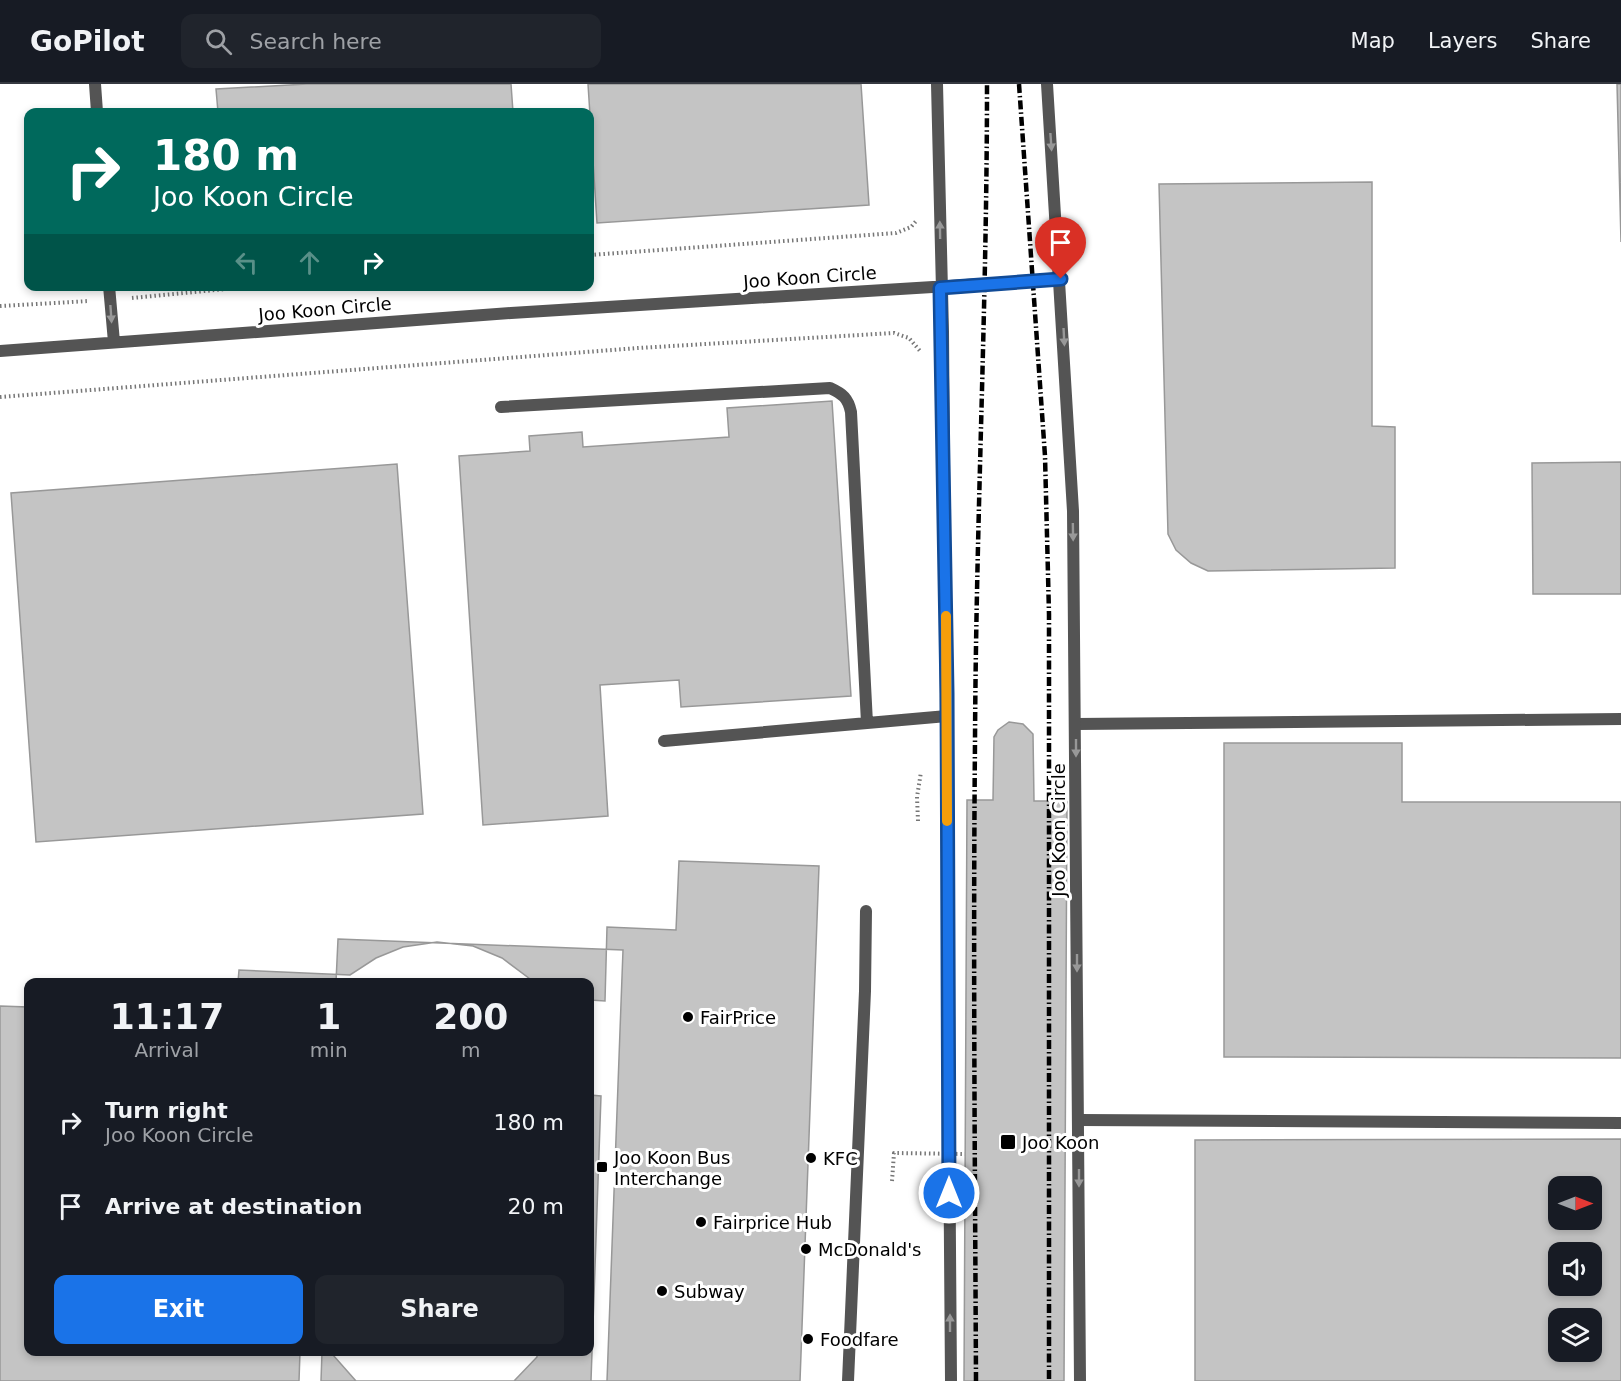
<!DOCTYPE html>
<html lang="en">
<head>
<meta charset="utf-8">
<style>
  :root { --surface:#171b24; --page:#20242c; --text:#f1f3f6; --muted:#9ea1a6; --line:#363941; --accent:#1a73e8 }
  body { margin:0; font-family:"DejaVu Sans",sans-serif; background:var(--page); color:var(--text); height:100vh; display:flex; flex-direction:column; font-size:22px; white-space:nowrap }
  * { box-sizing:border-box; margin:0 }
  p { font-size:20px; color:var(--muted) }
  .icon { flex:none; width:33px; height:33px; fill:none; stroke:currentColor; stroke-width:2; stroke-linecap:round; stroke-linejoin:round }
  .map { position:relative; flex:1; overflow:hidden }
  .panel { position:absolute; left:24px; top:894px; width:570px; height:378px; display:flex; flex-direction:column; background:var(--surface); border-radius:12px; box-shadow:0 3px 9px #0003 }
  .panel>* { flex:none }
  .guide { position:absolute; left:24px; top:24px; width:570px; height:183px; border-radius:12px; box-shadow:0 3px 9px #0003; background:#00695c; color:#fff; overflow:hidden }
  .needle { width:39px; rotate:90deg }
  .controls { position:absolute; left:1548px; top:1092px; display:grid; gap:12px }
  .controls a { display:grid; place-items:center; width:54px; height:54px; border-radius:12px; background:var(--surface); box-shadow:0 3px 9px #0003; font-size:30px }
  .pin { position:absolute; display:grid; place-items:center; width:51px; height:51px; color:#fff; margin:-62px -26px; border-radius:50% 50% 50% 0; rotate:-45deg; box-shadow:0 0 6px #0007 }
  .pin .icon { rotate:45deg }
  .me { position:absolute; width:66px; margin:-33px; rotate:0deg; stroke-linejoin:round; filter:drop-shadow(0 0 4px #0008) }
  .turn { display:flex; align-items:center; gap:21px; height:126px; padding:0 30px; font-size:27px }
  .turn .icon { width:78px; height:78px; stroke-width:2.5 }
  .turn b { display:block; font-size:42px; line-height:51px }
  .lanes { display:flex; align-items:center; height:57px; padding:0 30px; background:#0003; justify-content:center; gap:30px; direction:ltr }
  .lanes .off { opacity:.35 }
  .eta { display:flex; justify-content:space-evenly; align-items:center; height:102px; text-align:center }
  .eta b { font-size:36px; font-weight:800; line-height:42px }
  .primary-button { display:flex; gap:12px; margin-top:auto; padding:12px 30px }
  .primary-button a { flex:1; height:69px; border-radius:12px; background:var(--accent); color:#fff; font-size:24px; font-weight:800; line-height:69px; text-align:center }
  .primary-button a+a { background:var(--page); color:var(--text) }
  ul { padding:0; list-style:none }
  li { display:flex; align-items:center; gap:18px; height:84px; padding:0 30px }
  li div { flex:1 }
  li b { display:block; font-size:22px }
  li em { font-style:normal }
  header { display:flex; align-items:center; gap:36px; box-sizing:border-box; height:84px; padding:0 30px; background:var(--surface); border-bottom:2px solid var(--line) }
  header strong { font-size:28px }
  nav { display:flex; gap:33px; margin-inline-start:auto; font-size:21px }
  .search { width:420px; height:54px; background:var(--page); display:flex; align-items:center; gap:15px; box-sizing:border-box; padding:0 21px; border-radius:12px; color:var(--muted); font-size:22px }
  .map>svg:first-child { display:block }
</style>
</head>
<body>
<header>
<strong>GoPilot</strong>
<div class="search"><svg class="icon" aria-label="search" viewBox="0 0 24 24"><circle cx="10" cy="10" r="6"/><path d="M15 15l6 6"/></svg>Search here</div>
<nav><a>Map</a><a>Layers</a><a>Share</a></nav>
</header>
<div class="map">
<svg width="1621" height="1297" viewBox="0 0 1621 1297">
  <rect width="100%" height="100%" fill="#fff"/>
  <path fill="#c4c4c4" stroke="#989898" stroke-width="1.5" fill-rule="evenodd" d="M 307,0 L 511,0 L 513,28 L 218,28 L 216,5 Z
    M 588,0 L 861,0 L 869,121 L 597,139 Z
    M 1617,0 L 1621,0 L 1621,158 Z
    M 1372,98 L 1372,342 L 1395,343 L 1395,484 L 1208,487 L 1191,479 L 1176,466 L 1168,450 L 1159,100 Z
    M 832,317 L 851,612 L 681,623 L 679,596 L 600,601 L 608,732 L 483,741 L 459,372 L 530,367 L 529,352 L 582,348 L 583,363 L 729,353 L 727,324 Z
    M 1621,378 L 1621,510 L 1533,510 L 1532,379 Z
    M 397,380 L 423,730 L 36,758 L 11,409 Z
    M 1009,638 L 1023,640 L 1033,650 L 1034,717 L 1067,717 L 1064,1297 L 964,1297 L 967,716 L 993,716 L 994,653 L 998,646 Z
    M 1224,659 L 1402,659 L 1402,718 L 1621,718 L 1621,974 L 1224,973 Z
    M 679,777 L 819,782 L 800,1297 L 591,1297 L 601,1012 L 590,1011 L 590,916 L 605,917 L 607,843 L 676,846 Z
    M 338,855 L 623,866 L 607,1297 L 321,1297 L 322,1268 L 590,1268 L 590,898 L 336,898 Z
    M 437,858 L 473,862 L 502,874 L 534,898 L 238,898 L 239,886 L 350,891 L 376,874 L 403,863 Z
    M 0,922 L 28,923 L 28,1268 L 300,1268 L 299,1297 L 0,1297 Z
    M 1621,1055 L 1621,1297 L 1195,1297 L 1195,1056 ZM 1558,1102 L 1592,1102 L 1592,1136 L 1558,1136 ZM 1558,1168 L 1592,1168 L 1592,1202 L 1558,1202 ZM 1558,1234 L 1592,1234 L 1592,1268 L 1558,1268 Z
    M 333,1268 L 537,1268 L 537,1273 L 514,1297 L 356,1297 L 333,1271 Z"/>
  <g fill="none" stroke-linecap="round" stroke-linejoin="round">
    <path stroke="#767676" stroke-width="4" stroke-dasharray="1.5 3" stroke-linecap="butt" d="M 590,171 L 896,149 L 911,143 L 917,136
      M 132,214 L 257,202
      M 0,222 L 89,217
      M 0,313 L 638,264 L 894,249 L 909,254 L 920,267
      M 918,737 L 917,713 L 921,688"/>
    <path stroke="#545454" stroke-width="12" d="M 501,323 L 830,304 C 843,310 848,314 851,328 L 867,639
      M 1076,640 L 1621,635
      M 664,657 L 947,632
      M 1079,1036 L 1621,1039
      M 848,1297 L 865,907 L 866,827"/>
    <path stroke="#545454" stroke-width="12" d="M 95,0 L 97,28
      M 937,0 L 943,248 L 951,1297
      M 1047,0 L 1073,427 L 1080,1297
      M 109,202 L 114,258
      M 0,267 L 511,229 L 1061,195"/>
    <path stroke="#000" stroke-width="4.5" stroke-dasharray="9 3 1.5 3" stroke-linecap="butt" d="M 1019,0 L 1045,372 L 1049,530 L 1049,1297
      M 976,1297 C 975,1084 973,871 975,658 C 976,439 987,220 987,0"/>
    <path stroke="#767676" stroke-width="4" stroke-dasharray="1.5 3" stroke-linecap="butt" d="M 892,1097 L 894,1069 L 965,1070"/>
  </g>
  <defs><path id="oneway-solid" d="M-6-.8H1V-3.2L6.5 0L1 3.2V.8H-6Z" transform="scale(1.5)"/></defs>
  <g fill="#989898">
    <use href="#oneway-solid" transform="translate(1051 58) rotate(86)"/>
    <use href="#oneway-solid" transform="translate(940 146) rotate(-91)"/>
    <use href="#oneway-solid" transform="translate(111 230) rotate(86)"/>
    <use href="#oneway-solid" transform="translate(1064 253) rotate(87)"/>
    <use href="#oneway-solid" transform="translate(1073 448) rotate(89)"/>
    <use href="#oneway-solid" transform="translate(1076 664) rotate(90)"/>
    <use href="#oneway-solid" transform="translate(1077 879) rotate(90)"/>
    <use href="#oneway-solid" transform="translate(1079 1094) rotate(90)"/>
    <use href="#oneway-solid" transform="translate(950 1239) rotate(-90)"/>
  </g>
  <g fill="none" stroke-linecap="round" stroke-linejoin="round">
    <g stroke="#114b97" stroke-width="15">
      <path id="route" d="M 949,1109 L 947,609 L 940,204 L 1061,195"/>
    </g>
    <use href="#route" stroke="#1a73e8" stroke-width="10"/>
    <path stroke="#f59e0b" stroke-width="10" d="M 946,532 L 947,737"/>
  </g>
  <g fill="#000" stroke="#fff" stroke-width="2">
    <circle cx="688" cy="933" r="6"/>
    <rect x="1000" y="1050" width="16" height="16" rx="3"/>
    <circle cx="811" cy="1074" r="6"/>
    <rect x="596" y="1077" width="12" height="12" rx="3"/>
    <circle cx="701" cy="1138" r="6"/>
    <circle cx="806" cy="1165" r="6"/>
    <circle cx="662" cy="1207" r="6"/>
    <circle cx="808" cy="1255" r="6"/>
  </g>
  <g text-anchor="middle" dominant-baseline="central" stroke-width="6" stroke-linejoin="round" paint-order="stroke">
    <g font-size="18" fill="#000" stroke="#fff">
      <text transform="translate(810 193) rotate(-4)">Joo Koon Circle</text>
      <text transform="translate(325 225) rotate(-5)">Joo Koon Circle</text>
      <text transform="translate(1058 746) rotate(-90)">Joo Koon Circle</text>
    </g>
    <g font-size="18" fill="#000" stroke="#fff" text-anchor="start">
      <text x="700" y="933">FairPrice</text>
      <text x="1022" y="1058">Joo Koon</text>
      <text x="614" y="1073">Joo Koon Bus<tspan x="614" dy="21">Interchange</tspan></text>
      <text x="823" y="1074">KFC</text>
      <text x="713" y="1138">Fairprice Hub</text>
      <text x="818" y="1165">McDonald's</text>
      <text x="674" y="1207">Subway</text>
      <text x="820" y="1255">Foodfare</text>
    </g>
  </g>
</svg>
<div class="controls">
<a><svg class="needle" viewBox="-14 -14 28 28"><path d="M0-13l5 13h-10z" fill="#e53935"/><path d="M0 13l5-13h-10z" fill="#9ea1a6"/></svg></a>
<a><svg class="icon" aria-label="sound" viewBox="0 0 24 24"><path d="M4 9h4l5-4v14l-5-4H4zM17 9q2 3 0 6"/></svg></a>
<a><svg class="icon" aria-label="layers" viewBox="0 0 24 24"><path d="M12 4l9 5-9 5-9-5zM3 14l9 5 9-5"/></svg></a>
</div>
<div class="pin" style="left:1061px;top:195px;background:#d93025"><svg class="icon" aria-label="arrive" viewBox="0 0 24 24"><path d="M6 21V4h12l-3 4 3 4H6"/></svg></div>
<svg class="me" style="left:949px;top:1109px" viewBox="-20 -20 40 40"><circle r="17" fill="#1a73e8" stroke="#fff" stroke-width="3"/><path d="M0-11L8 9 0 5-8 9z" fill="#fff"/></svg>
<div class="guide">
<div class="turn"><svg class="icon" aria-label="right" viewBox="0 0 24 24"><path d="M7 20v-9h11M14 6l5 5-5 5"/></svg><div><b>180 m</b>Joo Koon Circle</div></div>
<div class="lanes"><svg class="icon off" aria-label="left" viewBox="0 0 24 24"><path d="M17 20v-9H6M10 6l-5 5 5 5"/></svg><svg class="icon off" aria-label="ahead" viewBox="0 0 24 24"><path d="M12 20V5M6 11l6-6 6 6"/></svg><svg class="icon" aria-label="right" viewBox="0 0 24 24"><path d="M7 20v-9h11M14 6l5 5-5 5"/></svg></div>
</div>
<section class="panel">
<div class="eta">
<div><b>11:17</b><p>Arrival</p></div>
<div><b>1</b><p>min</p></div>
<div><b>200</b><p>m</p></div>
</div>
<ul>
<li><svg class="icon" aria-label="right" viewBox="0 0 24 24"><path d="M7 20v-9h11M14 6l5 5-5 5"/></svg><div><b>Turn right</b><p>Joo Koon Circle</p></div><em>180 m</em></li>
<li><svg class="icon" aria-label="arrive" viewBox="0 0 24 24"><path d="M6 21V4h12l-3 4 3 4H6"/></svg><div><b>Arrive at destination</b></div><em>20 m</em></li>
</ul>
<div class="primary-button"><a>Exit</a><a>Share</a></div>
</section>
</div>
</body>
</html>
